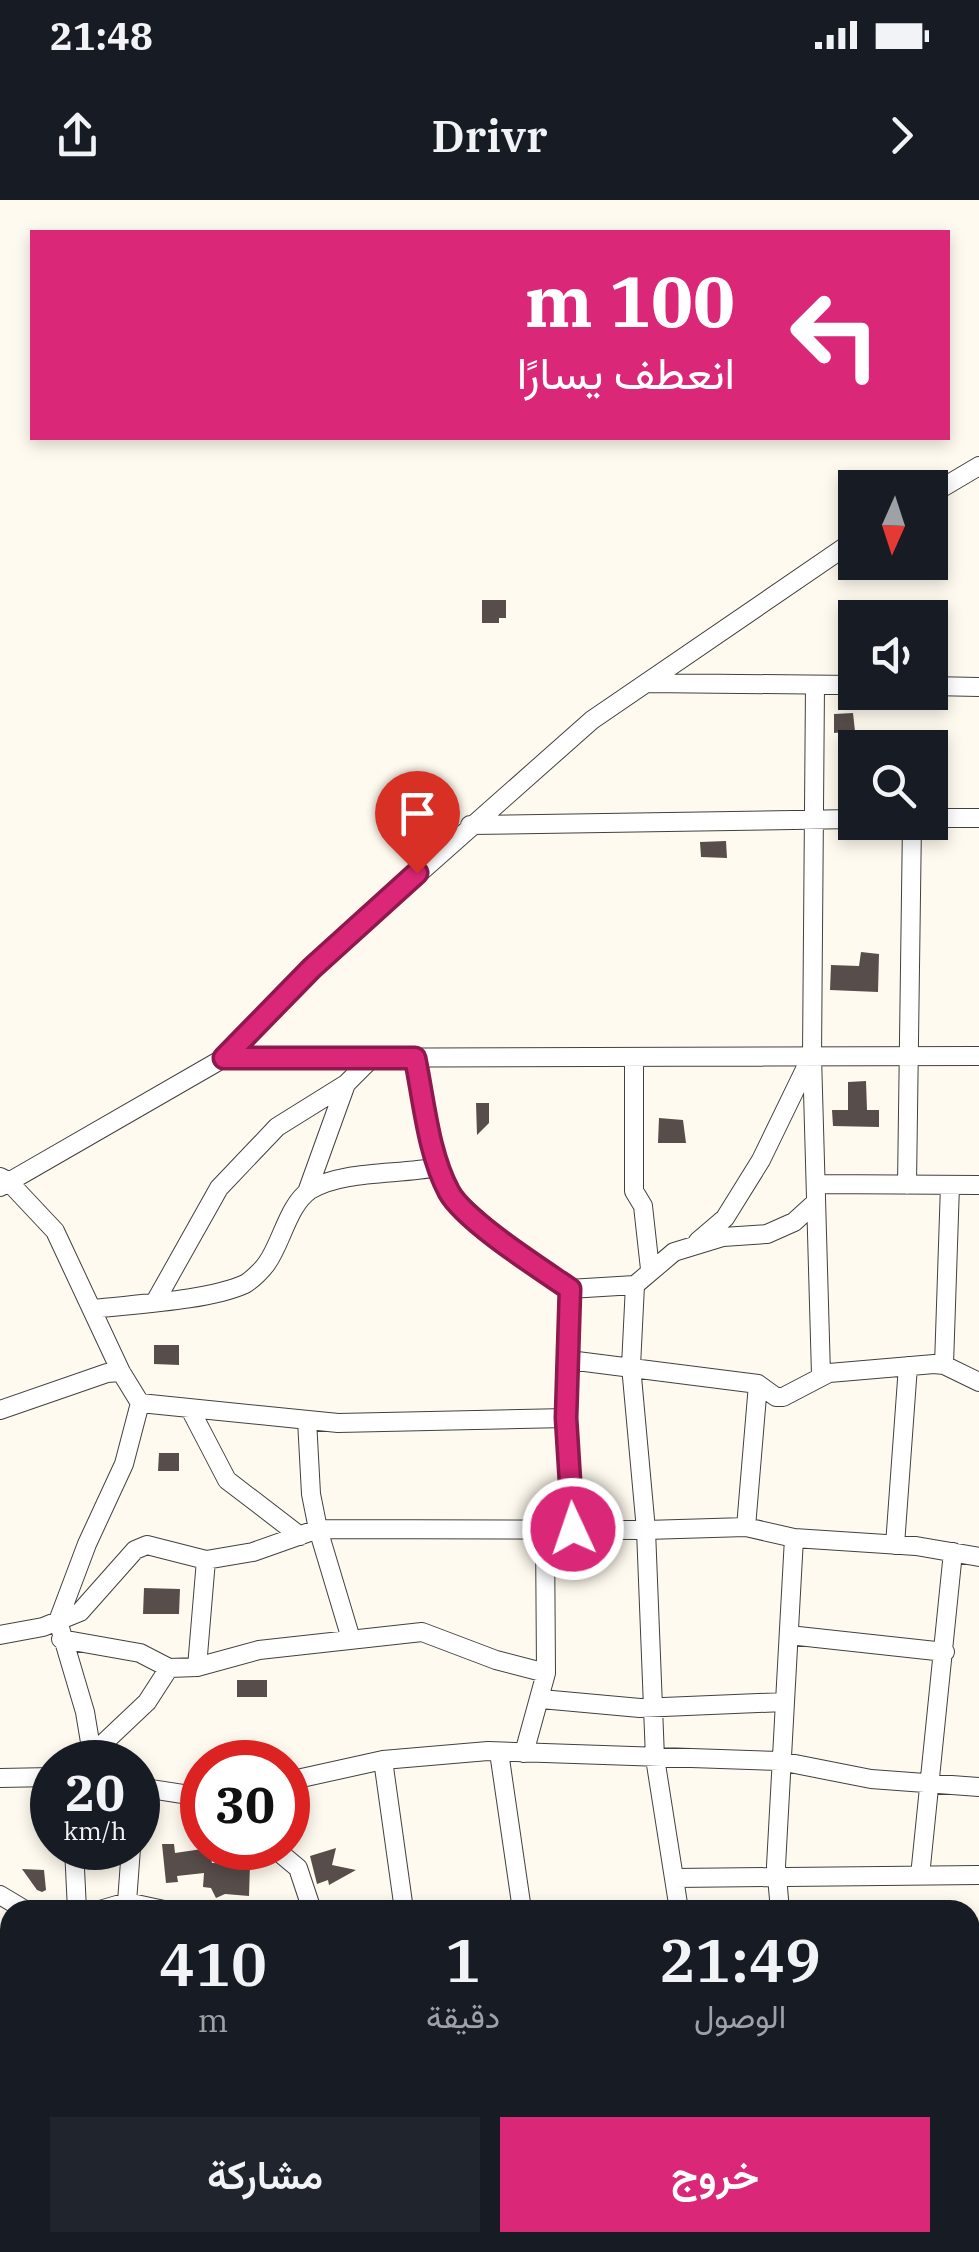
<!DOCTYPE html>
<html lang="ar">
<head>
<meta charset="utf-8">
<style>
  :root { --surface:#171b24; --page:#20242c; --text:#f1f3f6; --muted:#9ea1a6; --accent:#db2777 }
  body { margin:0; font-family:"IBM Plex Serif",Vazirmatn,serif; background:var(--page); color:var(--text); direction:rtl; height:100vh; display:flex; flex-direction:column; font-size:38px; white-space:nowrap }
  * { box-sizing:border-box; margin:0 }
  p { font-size:32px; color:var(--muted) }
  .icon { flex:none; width:55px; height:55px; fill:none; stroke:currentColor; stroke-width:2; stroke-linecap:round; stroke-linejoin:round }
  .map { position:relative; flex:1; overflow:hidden; direction:ltr }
  .side { position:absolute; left:0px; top:1700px; width:980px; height:352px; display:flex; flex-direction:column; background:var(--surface); border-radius:30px 30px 0 0; box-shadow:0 5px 15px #0003; direction:rtl }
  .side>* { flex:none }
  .guide { position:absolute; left:30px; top:30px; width:920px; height:210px; border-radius:0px; box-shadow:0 5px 15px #0003; direction:rtl; background:#db2777; color:#fff; overflow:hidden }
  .needle { width:65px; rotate:183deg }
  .tools { position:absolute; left:838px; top:270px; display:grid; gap:20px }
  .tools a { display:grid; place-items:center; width:110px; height:110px; border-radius:0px; background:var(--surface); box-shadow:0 5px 15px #0003; font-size:50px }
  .speed { position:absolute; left:30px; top:1540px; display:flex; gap:20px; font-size:50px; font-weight:700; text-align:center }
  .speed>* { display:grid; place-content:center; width:130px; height:130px; border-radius:50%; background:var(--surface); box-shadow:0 5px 15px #0003; line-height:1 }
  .speed small { font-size:25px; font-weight:400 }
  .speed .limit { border:15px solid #d22; background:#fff; color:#111 }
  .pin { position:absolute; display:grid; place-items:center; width:85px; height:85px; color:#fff; margin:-102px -42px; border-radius:50% 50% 50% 0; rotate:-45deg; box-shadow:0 0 10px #0007 }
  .pin .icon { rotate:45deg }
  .me { position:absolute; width:110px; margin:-55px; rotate:357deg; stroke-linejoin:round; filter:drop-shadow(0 0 8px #0008) }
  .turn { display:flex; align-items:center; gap:35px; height:210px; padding:0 50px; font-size:45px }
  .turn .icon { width:130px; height:130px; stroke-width:2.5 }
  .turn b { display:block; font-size:70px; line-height:85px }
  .eta { display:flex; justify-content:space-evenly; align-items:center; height:170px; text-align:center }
  .eta b { font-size:60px; font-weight:600; line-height:70px }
  .primary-button { display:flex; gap:20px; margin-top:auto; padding:20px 50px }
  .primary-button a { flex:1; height:115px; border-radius:0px; background:var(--accent); color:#fff; font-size:40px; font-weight:600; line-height:115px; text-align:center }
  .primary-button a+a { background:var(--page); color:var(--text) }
  .status { display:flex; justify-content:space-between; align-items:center; height:70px; padding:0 50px; background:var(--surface); direction:ltr }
  .status svg { height:28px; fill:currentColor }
  header { display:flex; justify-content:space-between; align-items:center; height:130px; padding:0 50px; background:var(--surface); font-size:45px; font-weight:600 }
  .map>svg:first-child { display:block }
</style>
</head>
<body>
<div class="status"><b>21:48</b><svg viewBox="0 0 49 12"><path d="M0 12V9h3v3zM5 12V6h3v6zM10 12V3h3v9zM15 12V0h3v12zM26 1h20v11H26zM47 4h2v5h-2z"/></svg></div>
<header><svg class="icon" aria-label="forward" viewBox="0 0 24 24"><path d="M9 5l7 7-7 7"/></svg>Drivr<svg class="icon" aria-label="share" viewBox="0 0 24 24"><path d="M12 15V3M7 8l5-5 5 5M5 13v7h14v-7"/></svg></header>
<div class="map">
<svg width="979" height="2052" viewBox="0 0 979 2052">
  <rect width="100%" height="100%" fill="#fffaef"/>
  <path fill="#574d4a" d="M 482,400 L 506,400 L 506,418 L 499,418 L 499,423 L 482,423 Z
    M 853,513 L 855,531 L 834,533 L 834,514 Z
    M 726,641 L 727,658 L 701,657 L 700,642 Z
    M 861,752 L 879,754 L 878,792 L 830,790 L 831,765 L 859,766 Z
    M 866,881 L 867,910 L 879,910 L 879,927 L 833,926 L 832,910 L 848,910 L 848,882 Z
    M 476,903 L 489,903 L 489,923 L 477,935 Z
    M 659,918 L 683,920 L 686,943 L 658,943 Z
    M 154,1145 L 179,1145 L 179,1165 L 154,1164 Z
    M 159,1253 L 179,1253 L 179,1271 L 158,1271 Z
    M 144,1388 L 180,1389 L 179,1414 L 143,1414 Z
    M 237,1480 L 267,1480 L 267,1497 L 237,1497 Z
    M 162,1644 L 174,1644 L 175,1653 L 209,1648 L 212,1663 L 250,1664 L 249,1696 L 225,1694 L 216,1698 L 211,1688 L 203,1687 L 204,1673 L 177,1676 L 178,1682 L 166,1683 Z
    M 336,1648 L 332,1665 L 356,1670 L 329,1685 L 328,1680 L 317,1684 L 310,1656 Z
    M 22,1669 L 44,1670 L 46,1690 L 42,1692 L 37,1690 Z"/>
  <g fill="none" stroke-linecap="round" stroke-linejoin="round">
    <g stroke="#414141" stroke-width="20">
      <path id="minor" d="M 930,295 L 979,266
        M 646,483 L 855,485
        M 815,485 L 812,856 L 821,1175
        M 930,486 L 979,487
        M 930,618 L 979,618
        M 470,625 L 855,619
        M 634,857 L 634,991 L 643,1006 L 650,1069
        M 224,858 L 979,856
        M 415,858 L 438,967 L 451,996 L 503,1042 L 569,1089 L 635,1085 L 674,1052 L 723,1037 L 767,1034 L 794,1022 L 816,1002
        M 0,977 L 8,981 L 55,1031 L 121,1172 L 140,1203 L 338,1223 L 567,1218
        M 816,984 L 979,985
        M 907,985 L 912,622
        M 0,987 L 224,858 L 312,768 L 592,520 L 855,340
        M 307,992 L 346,884 L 372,858
        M 698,1041 L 725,1018 L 761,960 L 809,861
        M 635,1085 L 631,1166 L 646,1330 L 655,1558 L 679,1710
        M 569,1089 L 567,1218 L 573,1329
        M 155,1102 L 219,988 L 277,927 L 346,884
        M 93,1109 C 135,1104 207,1101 245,1084 C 252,1080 263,1069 267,1063 C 282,1042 288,1005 310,990 C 343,970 399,975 438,967
        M 569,1160 L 758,1184 L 776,1197 L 783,1197 L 829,1173 L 934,1164 L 944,1165 L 979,1182
        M 944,1165 L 950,985
        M 190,1209 L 227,1280 L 300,1336
        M 0,1210 L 107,1173 L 121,1172
        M 307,1220 L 311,1294 L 318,1329 L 351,1439
        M 746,1327 L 758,1184
        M 895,1345 L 908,1166
        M 0,1435 L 43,1427 L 80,1412 L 135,1350 L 147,1345 L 206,1360 L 253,1352 L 318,1329 L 646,1330 L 746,1327 L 794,1338 L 916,1346 L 979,1357
        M 789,1435 L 945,1452
        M 61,1439 L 140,1453 L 169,1468 L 197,1467 L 259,1450 L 422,1432 L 496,1460 L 546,1473
        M 197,1467 L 206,1360
        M 541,1499 L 640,1508 L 784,1502
        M 499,1552 L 522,1710
        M 524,1553 L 546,1473 L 545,1329
        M 92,1554 L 147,1502 L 169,1468
        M 383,1560 L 404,1710
        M 90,1562 L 92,1554 L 85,1512 L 58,1421 L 87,1344 L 124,1264 L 140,1203
        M 0,1578 L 52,1577
        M 288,1581 L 383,1560 L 488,1551 L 780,1561 L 871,1579 L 979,1587
        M 138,1587 L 202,1597
        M 74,1648 L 77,1710
        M 274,1648 L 298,1668 L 312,1710
        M 920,1676 L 953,1352
        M 675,1678 L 979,1675
        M 0,1695 L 25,1710
        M 127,1702 L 131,1648
        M 100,1710 L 127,1702 L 164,1710
        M 780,1710 L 776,1666 L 794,1338
        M 970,1775 L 979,1776
        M 0,1823 L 10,1823
        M 970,1865 L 979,1862
        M 970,1944 L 979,1941
        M 0,1952 L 10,1952
        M 433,2042 L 433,2052
        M 75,2052 L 75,2042
        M 303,2052 L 304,2042
        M 532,2052 L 540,2042
        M 749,2052 L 760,2042
        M 807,2052 L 808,2042
        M 828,2052 L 842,2052"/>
    </g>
    <use href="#minor" stroke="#fff" stroke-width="18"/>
  </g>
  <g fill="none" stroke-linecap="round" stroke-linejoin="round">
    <g stroke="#8e194d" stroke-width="25">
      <path id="route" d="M 417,673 L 312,768 L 224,858 L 415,858 C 424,901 428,953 449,992 C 465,1021 541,1069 570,1089 L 566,1218 L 573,1329"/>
    </g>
    <use href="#route" stroke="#db2777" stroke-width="18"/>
  </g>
</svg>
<div class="tools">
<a><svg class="needle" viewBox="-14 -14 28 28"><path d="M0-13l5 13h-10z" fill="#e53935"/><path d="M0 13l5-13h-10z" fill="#9ea1a6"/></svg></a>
<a><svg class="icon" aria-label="sound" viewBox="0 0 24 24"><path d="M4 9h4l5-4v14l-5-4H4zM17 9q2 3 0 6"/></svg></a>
<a><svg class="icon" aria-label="search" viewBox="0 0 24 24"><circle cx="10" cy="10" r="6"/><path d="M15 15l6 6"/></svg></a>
</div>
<div class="speed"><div>20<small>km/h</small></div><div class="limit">30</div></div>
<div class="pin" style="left:417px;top:673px;background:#d93025"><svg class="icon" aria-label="arrive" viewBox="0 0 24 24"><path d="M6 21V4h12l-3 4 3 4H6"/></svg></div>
<svg class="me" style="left:573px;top:1329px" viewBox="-20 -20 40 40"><circle r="17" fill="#db2777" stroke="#fff" stroke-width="3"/><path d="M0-11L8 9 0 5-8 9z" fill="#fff"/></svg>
<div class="guide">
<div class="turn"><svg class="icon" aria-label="left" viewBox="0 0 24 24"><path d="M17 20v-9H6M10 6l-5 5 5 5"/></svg><div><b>100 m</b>انعطف يسارًا</div></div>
</div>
<section class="side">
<div class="eta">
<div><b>21:49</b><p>الوصول</p></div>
<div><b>1</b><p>دقيقة</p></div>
<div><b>410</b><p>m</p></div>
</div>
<div class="primary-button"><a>خروج</a><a>مشاركة</a></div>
</section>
</div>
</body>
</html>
